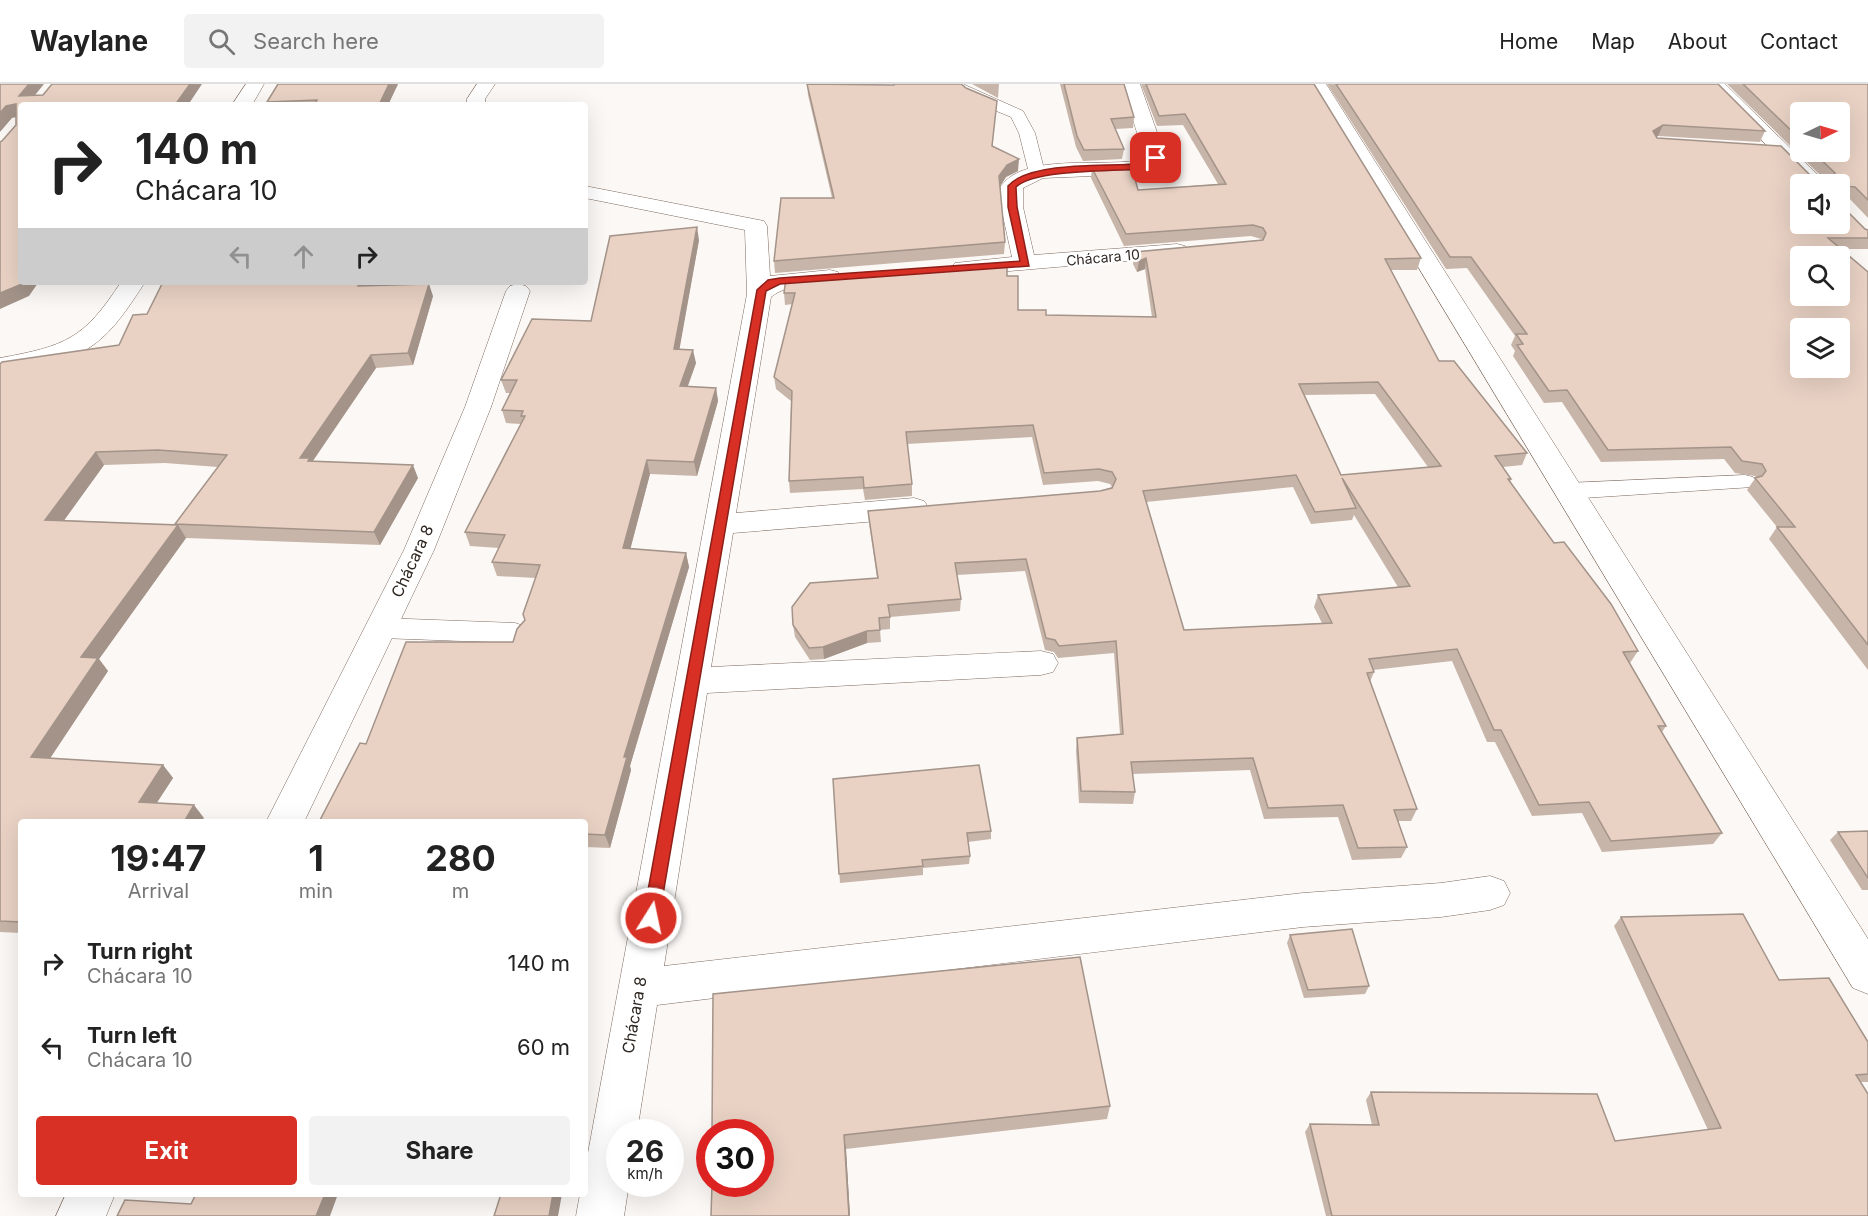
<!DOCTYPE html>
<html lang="en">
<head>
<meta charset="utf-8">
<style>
  :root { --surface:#fff; --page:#f2f2f2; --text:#222; --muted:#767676; --line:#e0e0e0; --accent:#d93025 }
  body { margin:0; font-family:Inter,sans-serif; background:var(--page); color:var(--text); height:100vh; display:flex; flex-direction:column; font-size:22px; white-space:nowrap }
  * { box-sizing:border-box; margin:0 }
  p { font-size:20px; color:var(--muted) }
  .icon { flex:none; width:33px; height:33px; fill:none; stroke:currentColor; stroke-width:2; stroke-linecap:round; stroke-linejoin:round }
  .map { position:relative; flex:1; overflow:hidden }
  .panel { position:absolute; left:18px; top:735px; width:570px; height:378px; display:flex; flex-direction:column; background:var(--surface); border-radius:6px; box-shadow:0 6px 24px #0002 }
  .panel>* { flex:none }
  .guide { position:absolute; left:18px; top:18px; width:570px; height:183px; border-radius:6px; box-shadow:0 6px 24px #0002; background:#fff; color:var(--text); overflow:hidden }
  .needle { width:39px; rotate:85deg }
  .fabs { position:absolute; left:1790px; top:18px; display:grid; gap:12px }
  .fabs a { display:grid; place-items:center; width:60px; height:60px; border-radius:6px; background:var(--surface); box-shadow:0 6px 24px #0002; font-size:30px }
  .speed { position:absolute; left:606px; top:1035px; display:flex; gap:12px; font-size:30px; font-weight:700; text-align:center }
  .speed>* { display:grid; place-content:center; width:78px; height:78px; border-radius:50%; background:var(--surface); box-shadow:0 6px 24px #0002; line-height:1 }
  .speed small { font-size:15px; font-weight:400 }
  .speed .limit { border:9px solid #d22; background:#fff; color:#111 }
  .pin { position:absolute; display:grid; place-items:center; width:51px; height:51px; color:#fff; margin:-26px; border-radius:12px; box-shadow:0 3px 9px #0006 }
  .me { position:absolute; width:66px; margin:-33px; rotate:10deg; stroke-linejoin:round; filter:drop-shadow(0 0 4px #0008) }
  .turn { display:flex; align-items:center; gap:21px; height:126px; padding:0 18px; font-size:27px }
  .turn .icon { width:78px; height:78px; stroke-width:2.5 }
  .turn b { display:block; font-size:42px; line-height:51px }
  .lanes { display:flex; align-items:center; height:57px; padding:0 18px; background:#0003; justify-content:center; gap:30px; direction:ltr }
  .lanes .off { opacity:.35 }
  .eta { display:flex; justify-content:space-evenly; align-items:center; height:102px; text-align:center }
  .eta b { font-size:36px; font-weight:700; line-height:42px }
  .cta { display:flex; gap:12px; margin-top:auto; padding:12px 18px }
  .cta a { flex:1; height:69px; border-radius:6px; background:var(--accent); color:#fff; font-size:24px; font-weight:700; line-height:69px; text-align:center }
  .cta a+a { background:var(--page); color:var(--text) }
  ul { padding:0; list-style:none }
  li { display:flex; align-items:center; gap:18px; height:84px; padding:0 18px }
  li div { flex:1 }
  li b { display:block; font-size:22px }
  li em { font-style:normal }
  header { display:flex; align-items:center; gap:36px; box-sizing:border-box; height:84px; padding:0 30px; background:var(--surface); border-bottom:2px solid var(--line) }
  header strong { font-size:28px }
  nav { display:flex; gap:33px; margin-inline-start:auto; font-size:21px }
  .search { width:420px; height:54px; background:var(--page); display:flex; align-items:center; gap:15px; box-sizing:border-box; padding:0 21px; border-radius:6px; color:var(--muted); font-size:22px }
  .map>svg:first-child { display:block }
</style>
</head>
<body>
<header>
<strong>Waylane</strong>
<div class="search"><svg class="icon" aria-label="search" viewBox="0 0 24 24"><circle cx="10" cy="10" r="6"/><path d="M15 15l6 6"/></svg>Search here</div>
<nav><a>Home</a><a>Map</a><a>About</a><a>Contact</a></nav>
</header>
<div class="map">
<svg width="1868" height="1132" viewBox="0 0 1868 1132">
  <rect width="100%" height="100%" fill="#fcf8f5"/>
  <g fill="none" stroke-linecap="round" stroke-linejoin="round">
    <g stroke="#7d695d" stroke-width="1">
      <path id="lane" d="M 965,1 L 1023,27 L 1035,49 L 1045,89 L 1043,93 L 1037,94 L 1029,89 L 1019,49 L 1011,33 L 972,17 L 957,6 Z
        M 1745,391 L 1753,393 L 1757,398 L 1753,403 L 1568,415 L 1560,412 L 1556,407 L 1560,402 L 1568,399 Z
        M 381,534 L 515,539 L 524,542 L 528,549 L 524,556 L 515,559 L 381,554 L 372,551 L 368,544 L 372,537 Z"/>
    </g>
    <g stroke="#7d695d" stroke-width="1">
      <path id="street" d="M 246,0 L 264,0 L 252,21 L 232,21 Z
        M 477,0 L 495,0 L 485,15 L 486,21 L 466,21 L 467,15 Z
        M 1122,0 L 1140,0 L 1166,74 L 1160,83 L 1118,91 L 1043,94 L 1023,104 L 1023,123 L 1034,171 L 1177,160 L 1185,162 L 1188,167 L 1185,172 L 963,191 L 955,189 L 951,184 L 955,179 L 1012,173 L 1001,123 L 1001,102 C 1026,67 1108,85 1145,75 Z
        M 1308,0 L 1326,0 L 1868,855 L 1868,910 L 1853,904 Z
        M 1705,0 L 1725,0 L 1827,100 L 1806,100 Z
        M 585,102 L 764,137 L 767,142 L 770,192 L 830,186 L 838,188 L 842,193 L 838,198 C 816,204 789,198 771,213 L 736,429 L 914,414 L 924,417 L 929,424 L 924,431 L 914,434 L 733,449 L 711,583 L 1041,567 L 1053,570 L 1058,579 L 1053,588 L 1041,591 L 707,609 L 664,882 L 1303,809 L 1441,799 L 1490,792 L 1504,797 L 1510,809 L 1504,821 L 1490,826 L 1441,833 L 1303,843 L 657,921 L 637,1048 L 620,1048 L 620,1100 L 629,1100 L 624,1132 L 576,1132 L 580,1110 L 585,1110 L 585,1085 L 747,210 L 745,146 L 585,114 Z
        M 121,198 L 145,198 C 99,271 83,274 0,290 L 0,274 C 66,262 84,255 121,198 Z
        M 518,200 L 526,202 L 530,207 L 491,323 L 434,466 L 304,738 L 266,738 L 404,466 L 465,323 L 506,207 L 510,202 Z
        M 66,1110 L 115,1110 L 106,1132 L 56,1132 Z"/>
    </g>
    <use href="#lane" fill="#fff" fill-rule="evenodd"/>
    <use href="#street" fill="#fff" fill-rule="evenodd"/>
  </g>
  <path fill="#c8b5a9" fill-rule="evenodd" d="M 278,0 L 398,0 L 388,21 L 269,21 L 267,18 Z
    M 807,0 L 894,1 L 966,4 L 997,17 L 992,62 L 1018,87 L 1006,93 L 1000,102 L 1005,158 L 1004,170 L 775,189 L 774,177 L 832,114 L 808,11 Z
    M 972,0 L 999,0 L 998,14 Z
    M 1060,0 L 1124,0 L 1134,33 L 1133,44 L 1115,45 L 1124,65 L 1122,75 L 1083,77 L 1076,63 Z
    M 1141,0 L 1314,0 L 1421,174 L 1417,186 L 1391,186 L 1439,277 L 1527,369 L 1522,381 L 1503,383 L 1511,395 L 1510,398 L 1554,459 L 1638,567 L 1630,579 L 1666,642 L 1662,648 L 1722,749 L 1713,760 L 1602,768 L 1582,729 L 1532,732 L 1495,658 L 1487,658 L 1452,577 L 1373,586 L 1374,588 L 1370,598 L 1417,725 L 1411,737 L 1398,737 L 1407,763 L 1401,774 L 1352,776 L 1338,733 L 1264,735 L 1250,686 L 1132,690 L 1135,708 L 1133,720 L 1079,719 L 1076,666 L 1077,654 L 1120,650 L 1114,569 L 1058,574 L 1054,568 L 1045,566 L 1025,487 L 957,491 L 961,515 L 960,527 L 890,533 L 890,545 L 880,546 L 881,558 L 867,559 L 824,575 L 810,576 L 795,553 L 793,541 L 877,494 L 869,439 L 868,427 L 1100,407 L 1112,403 L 1110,400 L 1098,397 L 1043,401 L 1032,353 L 907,360 L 912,400 L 912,412 L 865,416 L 863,405 L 790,409 L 789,397 L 791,317 L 776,305 L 774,293 L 793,220 L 785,221 L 784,209 L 1007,192 L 1018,226 L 1046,231 L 1152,233 L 1145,185 L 1137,188 L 1133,180 L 1135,168 L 1262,156 L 1261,155 L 1251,152 L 1124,162 L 1091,94 L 1092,84 L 1138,106 L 1218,100 L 1183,41 L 1157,42 ZM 1375,310 L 1428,383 L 1341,391 L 1305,311 ZM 1293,403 L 1311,440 L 1352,436 L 1354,431 L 1398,503 L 1318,511 L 1314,523 L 1322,539 L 1184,546 L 1146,418 Z
    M 1327,0 L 1718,0 L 1765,47 L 1760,58 L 1658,52 L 1656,53 L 1657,54 L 1810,91 L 1820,91 L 1727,0 L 1868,0 L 1868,134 L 1849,114 L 1844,114 L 1844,124 L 1865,145 L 1868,146 L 1868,165 L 1841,165 L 1868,188 L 1868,586 L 1769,455 L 1777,443 L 1747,406 L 1756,393 L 1755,392 L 1735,389 L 1724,375 L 1601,378 L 1562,318 L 1544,319 L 1513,272 L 1515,267 L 1511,261 L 1515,252 L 1467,184 L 1446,185 ZM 1800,28 L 1839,68 L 1800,68 Z
    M 699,156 L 679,265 L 696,279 L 687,303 L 716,304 L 718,317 L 697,392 L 650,390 L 630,465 L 686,469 L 689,483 L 630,682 L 631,686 L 610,764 L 585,763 L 585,738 L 366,660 L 513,558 L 525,536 L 536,494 L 497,492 L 492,478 L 499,464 L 470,462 L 465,448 L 521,340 L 506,339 L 502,326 L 510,309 L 506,309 L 501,296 L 591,237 Z
    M 369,199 L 368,202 L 433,212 L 413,281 L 376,284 L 313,377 L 418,394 L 380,461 L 186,454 L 99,575 L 108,587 L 50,674 L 163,681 L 173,694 L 156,719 L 204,734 L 21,738 L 21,849 L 0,848 L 0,280 L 119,261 L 147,230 ZM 165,379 L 218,383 L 175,441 L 64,436 L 104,381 Z
    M 833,695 L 991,747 L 991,755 L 968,758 L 970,772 L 969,780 L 923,784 L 923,791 L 840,799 Z
    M 1868,747 L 1868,806 L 1862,806 L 1830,756 L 1838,748 Z
    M 1621,833 L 1779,896 L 1868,958 L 1868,998 L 1860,998 L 1868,1132 L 1326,1132 L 1305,1048 L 1310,1040 L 1372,1041 L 1366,1016 L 1371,1008 L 1615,1057 L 1708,1046 L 1614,842 Z
    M 1290,851 L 1369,902 L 1365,910 L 1304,914 L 1287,859 Z
    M 1080,873 L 1110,1022 L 1107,1035 L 846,1065 L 850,1132 L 711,1132 Z"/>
  <path fill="#a39389" d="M 29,0 L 44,0 L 27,21 L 19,12 Z
    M 190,0 L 202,0 L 188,21 L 175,21 Z
    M 389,0 L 398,0 L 388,21 L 379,21 Z
    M 16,20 L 21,32 L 12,34 L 0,48 L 0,29 L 6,22 Z
    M 1663,41 L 1658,52 L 1648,58 L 1653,47 Z
    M 1019,75 L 1018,87 L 1006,93 L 999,104 L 999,92 L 1007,81 Z
    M 697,143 L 699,156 L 677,279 L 674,265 Z
    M 1146,174 L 1145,185 L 1137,188 L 1139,177 Z
    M 23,198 L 46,198 L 38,199 L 29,212 L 0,225 L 0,209 Z
    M 360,198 L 369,198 L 369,199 L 363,214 L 358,202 Z
    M 429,200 L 433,212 L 413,281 L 408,269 Z
    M 693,266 L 696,279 L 683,316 L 680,302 Z
    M 371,271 L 376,284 L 312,378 L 300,374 Z
    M 716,304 L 718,317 L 697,392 L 694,378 Z
    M 96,368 L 104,381 L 55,449 L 45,436 Z
    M 647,376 L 650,390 L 627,478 L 623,464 Z
    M 413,381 L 418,394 L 380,461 L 374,448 Z
    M 178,441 L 186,454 L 99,575 L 108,587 L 43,685 L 31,673 L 81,573 Z
    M 686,469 L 689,483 L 630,682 L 631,686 L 610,764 L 605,751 L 624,673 Z
    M 867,547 L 867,559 L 824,575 L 823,563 Z
    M 163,681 L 173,694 L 149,731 L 139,718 Z
    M 194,721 L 204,734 L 201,738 L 184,738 Z
    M 844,1051 L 846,1065 L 850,1132 L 849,1132 Z
    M 325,1110 L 338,1110 L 330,1132 L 316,1132 Z
    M 553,1110 L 562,1110 L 558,1132 L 549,1132 Z"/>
  <path fill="#e9d2c4" stroke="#a39389" stroke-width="1.5" fill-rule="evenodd" d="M 0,0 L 29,0 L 19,12 L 43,11 L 52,0 L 190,0 L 175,21 L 21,21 L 21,198 L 23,198 L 22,200 L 0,209 L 0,58 L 2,57 L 16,41 L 16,20 L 6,22 L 0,29 Z
    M 278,0 L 389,0 L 379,21 L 314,21 L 317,16 L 267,18 Z
    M 807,0 L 894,1 L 894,0 L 961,0 L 966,4 L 997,17 L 992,62 L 1019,75 L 1007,81 L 999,92 L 1005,158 L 774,177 L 781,114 L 834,114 Z
    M 1064,0 L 1124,0 L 1134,33 L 1111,35 L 1124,65 L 1084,66 L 1077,52 Z
    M 1146,0 L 1314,0 L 1421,174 L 1385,175 L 1439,277 L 1454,277 L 1527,369 L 1495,372 L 1511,395 L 1508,395 L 1554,459 L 1564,458 L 1611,520 L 1638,567 L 1623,568 L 1666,642 L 1658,642 L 1722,749 L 1611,757 L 1589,718 L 1539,721 L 1501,646 L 1494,646 L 1457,565 L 1369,575 L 1374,588 L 1367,589 L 1417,725 L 1394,726 L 1407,763 L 1358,764 L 1343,721 L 1268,724 L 1253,674 L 1131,678 L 1135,708 L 1081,707 L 1077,654 L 1123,650 L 1116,557 L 1059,562 L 1055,556 L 1046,554 L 1026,475 L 955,479 L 961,515 L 888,521 L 890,533 L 879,534 L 880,546 L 867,547 L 823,563 L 809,564 L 793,541 L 792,523 L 810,499 L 878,494 L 868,427 L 1100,407 L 1112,404 L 1116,395 L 1112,388 L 1099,385 L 1044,389 L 1033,341 L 906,348 L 912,400 L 864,404 L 863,393 L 789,397 L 792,307 L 774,293 L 795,209 L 784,209 L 786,194 L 1007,179 L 1007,192 L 1018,192 L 1018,226 L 1046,226 L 1046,231 L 1156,233 L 1146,174 L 1139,177 L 1135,168 L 1263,156 L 1266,149 L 1263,144 L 1253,141 L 1126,150 L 1092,84 L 1131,80 L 1138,106 L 1226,100 L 1185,30 L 1159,32 ZM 1378,298 L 1441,382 L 1341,391 L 1299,300 ZM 1296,391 L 1315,428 L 1356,424 L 1342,394 L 1410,502 L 1318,511 L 1332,539 L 1184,546 L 1143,407 Z
    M 1336,0 L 1718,0 L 1765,47 L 1663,41 L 1653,47 L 1657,54 L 1781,62 L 1810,91 L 1833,91 L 1835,89 L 1813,68 L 1839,68 L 1839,28 L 1800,28 L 1800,55 L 1743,0 L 1868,0 L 1868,116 L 1855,103 L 1844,102 L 1844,124 L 1865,145 L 1868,146 L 1868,154 L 1828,154 L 1868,188 L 1868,561 L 1777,443 L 1795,443 L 1755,394 L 1762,392 L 1766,387 L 1762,380 L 1742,377 L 1731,363 L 1608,366 L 1567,306 L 1549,307 L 1517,261 L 1523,260 L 1516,250 L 1527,250 L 1471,173 L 1450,173 ZM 1800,100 L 1839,100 L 1839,140 L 1800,140 ZM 1800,172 L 1839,172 L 1839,212 L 1800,212 ZM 1800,244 L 1839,244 L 1839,284 L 1800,284 Z
    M 697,143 L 674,265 L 693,266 L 680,302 L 716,304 L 694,378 L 647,376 L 623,464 L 686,469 L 624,673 L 627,673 L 605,751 L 585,750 L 585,738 L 319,738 L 360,659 L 366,660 L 406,558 L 513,558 L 517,545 L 525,536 L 523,530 L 540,481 L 492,478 L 505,451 L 465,448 L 525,332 L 521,332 L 523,327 L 502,326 L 517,296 L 501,296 L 532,235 L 591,237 L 610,152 Z
    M 163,198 L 360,198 L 358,202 L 429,200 L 408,269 L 371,271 L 300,374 L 310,374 L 308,377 L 413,381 L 374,448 L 175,440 L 227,371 L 158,366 L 96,368 L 45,436 L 178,441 L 81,573 L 98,574 L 31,673 L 163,681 L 139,718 L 194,721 L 184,738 L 21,738 L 21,838 L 0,837 L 0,280 L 2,278 L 119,261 L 133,231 L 147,230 Z
    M 979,681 L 991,747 L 967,749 L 970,772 L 922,776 L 923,782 L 839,790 L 833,695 Z
    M 1868,747 L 1868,794 L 1838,748 Z
    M 1743,830 L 1779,896 L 1829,894 L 1868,958 L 1868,990 L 1856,991 L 1868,1010 L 1868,1132 L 1332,1132 L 1310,1040 L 1379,1041 L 1371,1008 L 1597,1010 L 1615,1057 L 1721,1044 L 1621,833 Z
    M 1352,845 L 1369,902 L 1308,906 L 1290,851 Z
    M 1080,873 L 1110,1022 L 844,1051 L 849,1132 L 711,1132 L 712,1100 L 760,1100 L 760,1048 L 712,1048 L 713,910 Z
    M 196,1110 L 325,1110 L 316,1132 L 117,1132 L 125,1116 L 191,1120 Z
    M 501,1110 L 553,1110 L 549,1132 L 494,1132 Z"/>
  <path fill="#d93025" stroke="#8d1f18" stroke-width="1.5" d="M 1156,71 L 1160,74 L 1156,81 L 1146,85 C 1118,87 1034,85 1016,103 L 1017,123 L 1029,182 L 780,200 L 766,207 L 659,834 L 657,839 L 651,841 L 645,839 L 643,834 L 757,206 L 768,196 L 780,194 L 1020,177 L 1008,123 L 1008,102 C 1029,77 1111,82 1144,80 Z"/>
  <g text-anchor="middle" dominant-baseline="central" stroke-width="4.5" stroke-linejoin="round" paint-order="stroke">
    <g font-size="14" fill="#2f2721" stroke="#fff">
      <text transform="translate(1103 173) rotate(-5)">Chácara 10</text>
    </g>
    <g font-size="16" fill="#2f2721" stroke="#fff">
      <text transform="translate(412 477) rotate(-65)">Chácara 8</text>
      <text transform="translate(634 931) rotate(-80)">Chácara 8</text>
    </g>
  </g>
</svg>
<div class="fabs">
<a><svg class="needle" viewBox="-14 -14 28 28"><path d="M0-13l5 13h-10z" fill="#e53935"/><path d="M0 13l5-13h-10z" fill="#767676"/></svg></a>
<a><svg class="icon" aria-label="sound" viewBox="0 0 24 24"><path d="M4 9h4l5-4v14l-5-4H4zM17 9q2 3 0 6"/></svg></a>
<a><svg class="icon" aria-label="search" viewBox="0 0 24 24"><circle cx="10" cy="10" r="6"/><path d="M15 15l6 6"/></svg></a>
<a><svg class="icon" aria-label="layers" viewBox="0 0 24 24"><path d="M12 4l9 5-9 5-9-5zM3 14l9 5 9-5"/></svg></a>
</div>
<div class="speed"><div>26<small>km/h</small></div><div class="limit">30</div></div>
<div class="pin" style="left:1156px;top:74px;background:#d93025"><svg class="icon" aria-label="arrive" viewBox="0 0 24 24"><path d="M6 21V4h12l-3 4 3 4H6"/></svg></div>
<svg class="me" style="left:651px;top:834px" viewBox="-20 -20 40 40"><circle r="17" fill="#d93025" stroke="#fff" stroke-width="3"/><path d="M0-11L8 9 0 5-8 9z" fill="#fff"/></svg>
<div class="guide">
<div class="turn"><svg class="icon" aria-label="right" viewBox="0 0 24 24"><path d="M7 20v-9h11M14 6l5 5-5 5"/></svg><div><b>140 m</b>Chácara 10</div></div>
<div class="lanes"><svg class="icon off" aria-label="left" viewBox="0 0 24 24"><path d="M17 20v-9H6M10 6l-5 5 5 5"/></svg><svg class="icon off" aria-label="ahead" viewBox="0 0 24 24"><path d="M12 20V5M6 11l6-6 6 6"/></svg><svg class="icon" aria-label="right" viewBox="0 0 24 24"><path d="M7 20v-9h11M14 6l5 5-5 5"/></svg></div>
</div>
<section class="panel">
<div class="eta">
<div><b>19:47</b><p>Arrival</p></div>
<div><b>1</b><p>min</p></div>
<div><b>280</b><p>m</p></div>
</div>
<ul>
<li><svg class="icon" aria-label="right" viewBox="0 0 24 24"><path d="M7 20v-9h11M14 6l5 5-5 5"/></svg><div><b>Turn right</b><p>Chácara 10</p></div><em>140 m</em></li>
<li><svg class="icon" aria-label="left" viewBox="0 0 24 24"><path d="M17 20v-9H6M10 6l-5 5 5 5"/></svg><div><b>Turn left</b><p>Chácara 10</p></div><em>60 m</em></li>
</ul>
<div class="cta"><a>Exit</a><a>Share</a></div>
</section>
</div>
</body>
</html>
